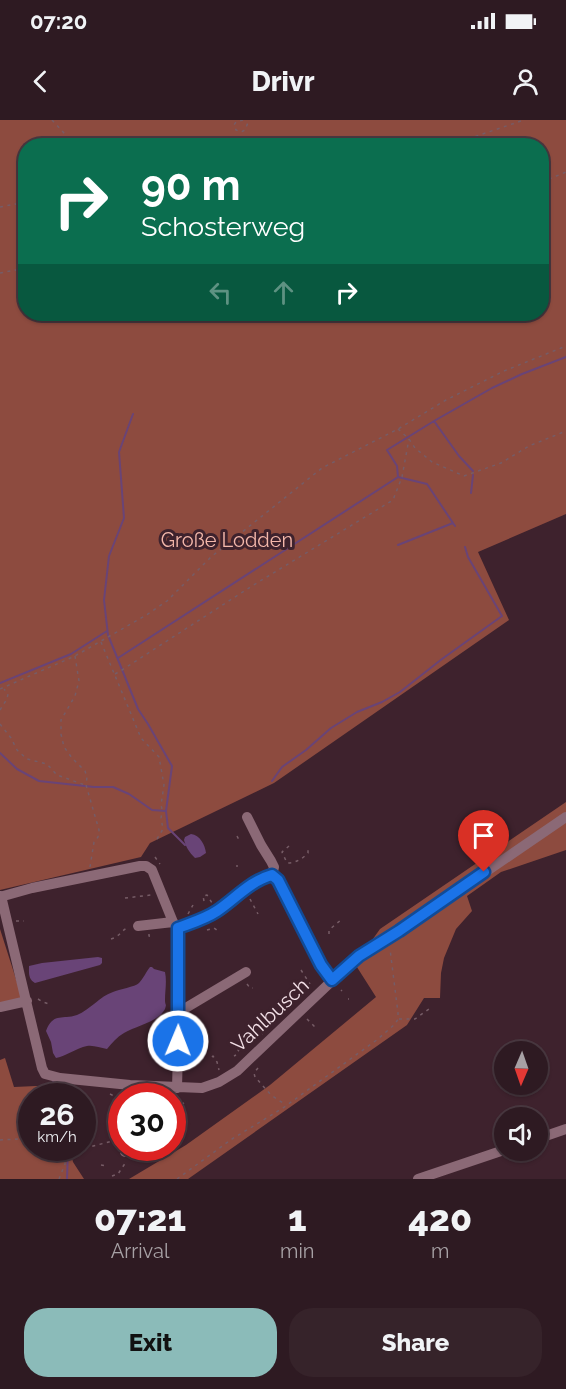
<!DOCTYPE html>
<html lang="en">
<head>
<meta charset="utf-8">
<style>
  :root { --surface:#2e1a22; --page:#36232a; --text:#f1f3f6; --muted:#a7a1a5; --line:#493840; --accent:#8bbbb9 }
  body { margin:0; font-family:Raleway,sans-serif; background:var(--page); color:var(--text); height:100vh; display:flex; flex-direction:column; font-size:22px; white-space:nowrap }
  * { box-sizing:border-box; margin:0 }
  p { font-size:20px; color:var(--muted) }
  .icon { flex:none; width:33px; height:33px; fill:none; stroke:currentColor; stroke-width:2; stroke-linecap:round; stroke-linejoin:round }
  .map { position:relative; height:1059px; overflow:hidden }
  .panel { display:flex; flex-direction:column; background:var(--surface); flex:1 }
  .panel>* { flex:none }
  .hud { position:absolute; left:18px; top:18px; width:531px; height:183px; border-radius:24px; box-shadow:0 2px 4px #0004,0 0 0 2px var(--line); background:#0b6e4f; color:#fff; overflow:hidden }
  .needle { width:39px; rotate:182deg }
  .fabs { position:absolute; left:494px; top:921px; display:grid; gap:12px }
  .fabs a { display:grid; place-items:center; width:54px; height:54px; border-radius:50%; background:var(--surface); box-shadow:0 2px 4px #0004,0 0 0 2px var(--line); font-size:30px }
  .speed { position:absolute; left:18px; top:963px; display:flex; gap:12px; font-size:30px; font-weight:700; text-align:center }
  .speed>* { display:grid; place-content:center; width:78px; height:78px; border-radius:50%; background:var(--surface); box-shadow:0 2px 4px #0004,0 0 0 2px var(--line); line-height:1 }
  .speed small { font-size:15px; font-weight:400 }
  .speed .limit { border:9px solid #d22; background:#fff; color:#111 }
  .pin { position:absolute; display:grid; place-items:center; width:51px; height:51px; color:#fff; margin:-62px -26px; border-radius:50% 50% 50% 0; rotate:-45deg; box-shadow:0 0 6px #0007 }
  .pin .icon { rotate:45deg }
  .me { position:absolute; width:66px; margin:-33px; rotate:1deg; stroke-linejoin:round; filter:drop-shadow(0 0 4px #0008) }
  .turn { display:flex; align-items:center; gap:21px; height:126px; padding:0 24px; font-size:27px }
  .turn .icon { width:78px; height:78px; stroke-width:2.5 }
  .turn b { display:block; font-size:42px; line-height:51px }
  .lanes { display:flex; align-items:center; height:57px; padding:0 24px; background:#0003; justify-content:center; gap:30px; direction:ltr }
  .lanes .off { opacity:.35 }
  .eta { display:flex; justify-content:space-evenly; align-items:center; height:102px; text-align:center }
  .eta b { font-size:36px; font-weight:800; line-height:42px }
  .button { display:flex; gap:12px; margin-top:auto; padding:12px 24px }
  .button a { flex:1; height:69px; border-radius:24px; background:var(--accent); color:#111; font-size:24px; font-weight:800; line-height:69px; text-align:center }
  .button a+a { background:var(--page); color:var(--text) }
  .status { display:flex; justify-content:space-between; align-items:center; height:42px; padding:0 30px; background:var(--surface); direction:ltr }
  .status svg { height:16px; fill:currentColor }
  header { display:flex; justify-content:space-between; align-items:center; height:78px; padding:0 24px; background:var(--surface); font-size:27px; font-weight:800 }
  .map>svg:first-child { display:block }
</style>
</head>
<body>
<div class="status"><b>07:20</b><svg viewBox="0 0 49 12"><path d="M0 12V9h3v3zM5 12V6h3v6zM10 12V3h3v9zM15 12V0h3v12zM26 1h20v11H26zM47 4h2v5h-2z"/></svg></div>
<header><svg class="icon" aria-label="back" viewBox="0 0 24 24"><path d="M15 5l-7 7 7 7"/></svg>Drivr<svg class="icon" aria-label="person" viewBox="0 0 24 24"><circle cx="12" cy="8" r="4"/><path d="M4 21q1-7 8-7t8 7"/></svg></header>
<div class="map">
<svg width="566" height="1059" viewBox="0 0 566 1059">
  <rect width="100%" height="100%" fill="#3e222d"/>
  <path fill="#8d4b3f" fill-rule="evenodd" d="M 0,0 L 566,0 L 566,394 L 478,432 L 509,500 L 274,663 L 150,723 L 141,737 L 0,770 ZM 26,26 L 542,26 L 542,194 L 26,194 Z
    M 566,682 L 566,730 L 501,752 L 467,776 L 472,791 L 456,809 L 444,838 L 441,853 L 440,878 L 424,878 L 407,905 L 188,1059 L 129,1059 L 186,1025 L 270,965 L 376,877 L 355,844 L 380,809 Z
    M 0,809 L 22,878 L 0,884 Z
    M 5,938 L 14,967 L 58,965 L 60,976 L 32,976 L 32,1028 L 70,1028 L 73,1042 L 84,1059 L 0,1059 L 0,940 Z"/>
  <path fill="#694477" d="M 191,714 C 200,715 205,725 206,733 L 200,737 L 195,738 C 189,732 186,727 184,720 L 185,717 Z
    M 98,837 L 102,838 L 102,843 L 100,845 L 35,863 C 28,859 29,853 29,846 L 42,843 Z
    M 150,847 L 152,847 L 154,849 L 165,852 C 167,862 165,870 165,880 C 165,886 167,883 165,889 C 158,902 136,906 124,913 C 117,917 112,923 107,929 C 100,928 94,925 87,926 C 76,928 67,936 56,938 L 53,933 L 51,922 L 46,911 C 53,892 63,900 77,895 C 90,890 100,876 113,872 C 119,869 135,867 139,863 C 143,859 146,852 150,847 Z"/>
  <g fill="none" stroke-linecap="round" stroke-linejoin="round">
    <path stroke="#694477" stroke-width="2" d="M 133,294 L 119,332 L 124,398 L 109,436 L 104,480 L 108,515 L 138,589 L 148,604 L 172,646 L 166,691 L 168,708 L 185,725
      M 434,301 L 492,268 L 522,254 L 566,237
      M 471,373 L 473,355
      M 455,406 L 427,364 L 398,357 L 397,346 L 387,330 L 434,301 L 459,336 L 473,351
      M 398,425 L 453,403
      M 118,538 L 398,357
      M 0,563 L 71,534 L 107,511
      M 0,633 L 17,649 L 39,661 L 94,667 L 113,667 L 129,674 L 152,690 L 166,691
      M 272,661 L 282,647 L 306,630 L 331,608 L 357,592 L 382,582 L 400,572 L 442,539 L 502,496 L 468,437 L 465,427
      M 53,960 L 57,976
      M 67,1059 L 68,1028"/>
    <path stroke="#765c66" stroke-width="1.5" stroke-dasharray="3 4.5" stroke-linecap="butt" d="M 52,0 L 76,26
      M 243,0 L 236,2 L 234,5 L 236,10 L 241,12 L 245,10 L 249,0
      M 447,26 L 524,0
      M 542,62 L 566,52
      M 0,87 L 26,82
      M 0,153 L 26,148
      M 398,309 L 409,319 L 415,328 L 432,342 L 464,356 L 501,343 L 529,326 L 566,311
      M 101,522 L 141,618 L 159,637 L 164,665 L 161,685 L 162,689
      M 75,536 L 79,561 L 75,576 L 61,600 L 61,614 L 64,627 L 72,638 L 85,651 L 87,657 L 86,665 L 99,710 L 98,717 L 94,722 L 90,747
      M 115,554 L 122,550 L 252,466 L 393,380 L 402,357 L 409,319
      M 0,569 L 75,536 L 148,494 L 167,481 L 211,437 L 322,348 L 398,309 L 446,280 L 504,251 L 566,226
      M 0,590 L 7,579 L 8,574 L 4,569
      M 0,604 L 11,618 L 17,630 L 27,639 L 47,644 L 57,655 L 85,665
      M 237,716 L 239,720
      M 157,719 L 163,709 L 161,698 L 162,692
      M 289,726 L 282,732 L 287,743 C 296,743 302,739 308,733 L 308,729
      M 155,737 L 160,744
      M 236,746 L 238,746
      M 125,778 L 151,775
      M 250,779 L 258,794
      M 204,781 L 203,776 L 207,775 L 212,783
      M 188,794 L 193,785
      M 16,801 L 24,801
      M 207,810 L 214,808 L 218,811
      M 149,814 L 149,816 L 154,817
      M 329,814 L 329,810 L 342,799
      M 111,819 C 121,816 121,810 129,807
      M 301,850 L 310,864
      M 247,864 L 250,868 L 253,868
      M 341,871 L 342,870
      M 38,879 L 43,882 L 49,884
      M 348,879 L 349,879
      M 307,899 L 316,908
      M 399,899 L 415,899 L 429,889
      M 262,914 L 275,900
      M 239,929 L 238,930 L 241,933
      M 234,936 L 236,935
      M 212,937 L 213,936 L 217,942 L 219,950
      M 258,948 L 254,953 L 255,957 L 271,975 L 286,985
      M 49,966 L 53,976
      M 110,974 L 114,976 L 113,987
      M 182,984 L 184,983
      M 0,1020 L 19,1019 L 32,1009
      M 85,1028 L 121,1019
      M 101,1045 L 106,1046
      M 112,1056 L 118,1054 L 126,1042
      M 59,1059 L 65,1044 L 65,1028
      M 177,1059 L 232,1019 L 283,988 L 378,919 L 395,904 L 398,899 L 398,893 L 390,829"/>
    <path stroke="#8b6976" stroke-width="10" d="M 247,697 L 261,725 L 271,741 L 274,747 L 272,755
      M 1,776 L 42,948 L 45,954 L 60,958 L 130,965 L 202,968 L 219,962 L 237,951 L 357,837 L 399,811 L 566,697
      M 0,777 L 32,768 L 140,746 L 146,746 L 152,750 L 173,802 L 178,809 L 179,892 L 177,968
      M 138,806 L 173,802
      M 178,809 C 191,803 205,799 217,791 C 235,779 250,761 272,755 L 278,760 L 321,845 L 332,860
      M 0,887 L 27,881
      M 179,892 L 246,852
      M 537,1019 L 566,1009
      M 125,1028 L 125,1032
      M 418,1059 L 504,1030"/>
  </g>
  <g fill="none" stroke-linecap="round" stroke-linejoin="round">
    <g stroke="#114b97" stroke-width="15">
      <path id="route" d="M 178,921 L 178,808 C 191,803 205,799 217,791 C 235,779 250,761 272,755 L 278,760 L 321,845 L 332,860 L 359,836 L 399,811 L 484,752"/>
    </g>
    <use href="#route" stroke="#1a73e8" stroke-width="10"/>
  </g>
  <g text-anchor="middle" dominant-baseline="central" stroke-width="6" stroke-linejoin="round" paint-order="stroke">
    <g font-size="20" fill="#f5b8ab" stroke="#3e222d">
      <text x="227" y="420">Große Lodden</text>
    </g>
    <g font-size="20" fill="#f3e0e7" stroke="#3e222d">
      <text transform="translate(270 895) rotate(-43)">Vahlbusch</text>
    </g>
  </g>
</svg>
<div class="fabs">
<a><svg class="needle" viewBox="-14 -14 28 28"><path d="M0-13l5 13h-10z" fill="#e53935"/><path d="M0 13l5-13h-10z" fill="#a7a1a5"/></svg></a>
<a><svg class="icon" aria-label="sound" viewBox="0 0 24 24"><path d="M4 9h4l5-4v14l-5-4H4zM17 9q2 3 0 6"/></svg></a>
</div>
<div class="speed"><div>26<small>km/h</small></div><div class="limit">30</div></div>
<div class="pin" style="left:484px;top:752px;background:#d93025"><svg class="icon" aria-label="arrive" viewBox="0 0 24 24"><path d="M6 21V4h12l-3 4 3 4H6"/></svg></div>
<svg class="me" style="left:178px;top:921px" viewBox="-20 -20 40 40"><circle r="17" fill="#1a73e8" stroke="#fff" stroke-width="3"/><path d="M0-11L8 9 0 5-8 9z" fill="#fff"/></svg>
<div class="hud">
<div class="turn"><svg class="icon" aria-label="right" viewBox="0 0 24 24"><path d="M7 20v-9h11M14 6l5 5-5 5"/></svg><div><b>90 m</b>Schosterweg</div></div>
<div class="lanes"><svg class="icon off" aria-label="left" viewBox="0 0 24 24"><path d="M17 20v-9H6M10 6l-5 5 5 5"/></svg><svg class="icon off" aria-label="ahead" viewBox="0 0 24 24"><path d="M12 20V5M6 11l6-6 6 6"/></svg><svg class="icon" aria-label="right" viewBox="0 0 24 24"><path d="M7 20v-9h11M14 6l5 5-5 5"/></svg></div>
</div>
</div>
<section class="panel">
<div class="eta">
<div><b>07:21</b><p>Arrival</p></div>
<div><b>1</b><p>min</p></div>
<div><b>420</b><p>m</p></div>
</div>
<div class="button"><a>Exit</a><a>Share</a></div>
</section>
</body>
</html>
